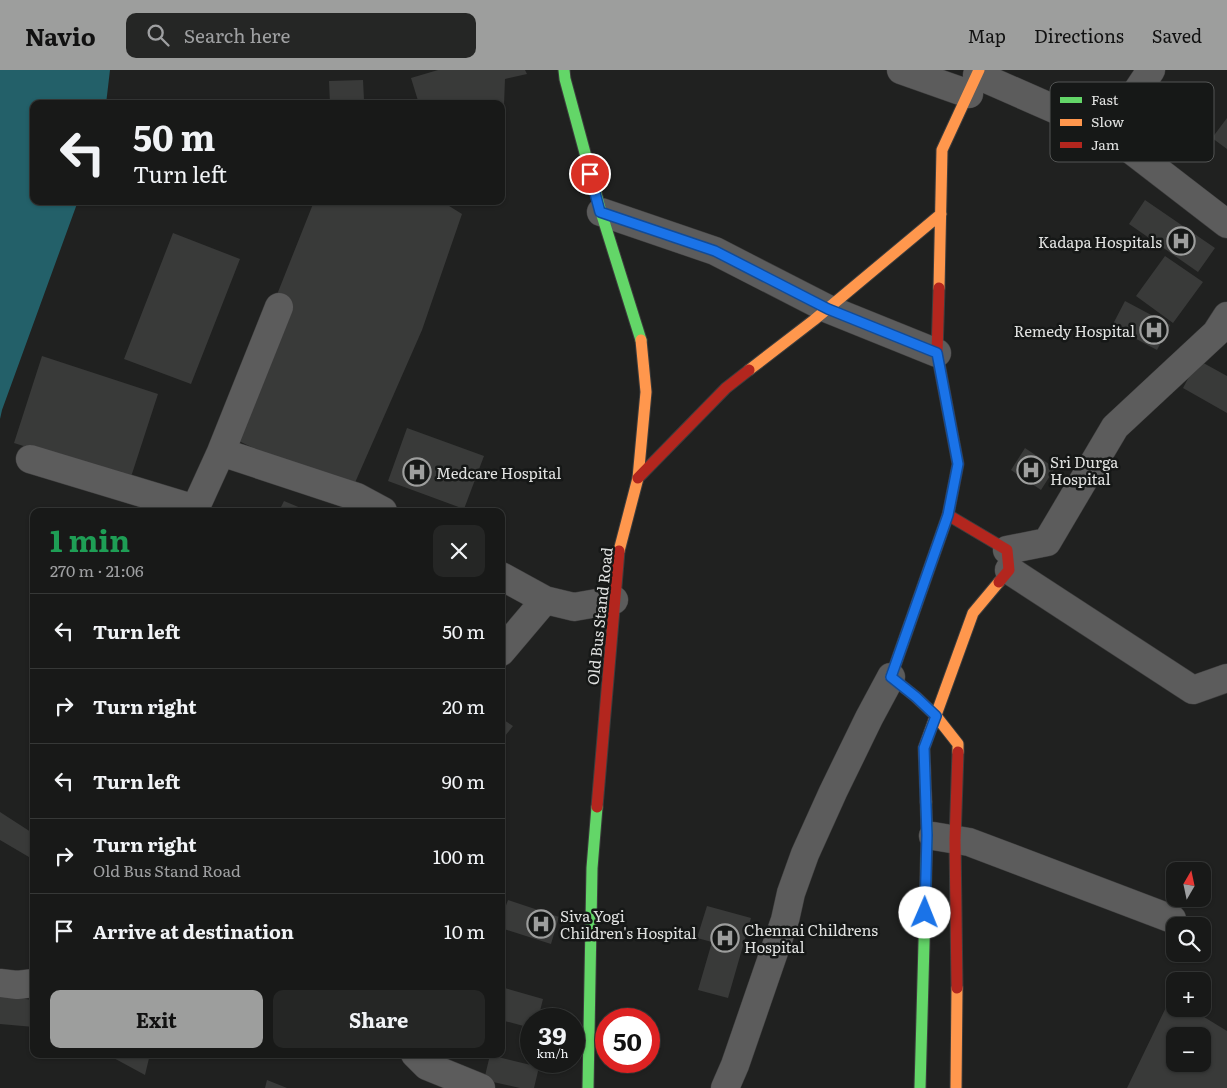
<!DOCTYPE html>
<html lang="en">
<head>
<meta charset="utf-8">
<style>
  :root { --surface:#181918; --page:#252625; --text:#f1f3f6; --muted:#9fa0a2; --line:#363837; --accent:#9d9e9d }
  body { margin:0; font-family:Literata,serif; background:var(--page); color:var(--text); height:100vh; display:flex; flex-direction:column; font-size:19px; white-space:nowrap }
  * { box-sizing:border-box; margin:0 }
  p { font-size:16px; color:var(--muted) }
  .icon { flex:none; width:28px; height:28px; fill:none; stroke:currentColor; stroke-width:2; stroke-linecap:round; stroke-linejoin:round }
  .map { position:relative; flex:1; overflow:hidden }
  .side { position:absolute; left:30px; top:438px; width:475px; height:550px; display:flex; flex-direction:column; background:var(--surface); border-radius:10px; box-shadow:0 1px 4px #0004,0 0 0 1px var(--line) }
  .side>* { flex:none }
  .banner { position:absolute; left:30px; top:30px; width:475px; height:105px; border-radius:10px; box-shadow:0 1px 4px #0004,0 0 0 1px var(--line); background:#181918; color:var(--text); overflow:hidden }
  .needle { width:32px; rotate:9deg }
  .tools { position:absolute; left:1166px; top:792px; display:grid; gap:10px }
  .tools a { display:grid; place-items:center; width:45px; height:45px; border-radius:10px; background:var(--surface); box-shadow:0 1px 4px #0004,0 0 0 1px var(--line); font-size:25px }
  .speed { position:absolute; left:520px; top:938px; display:flex; gap:10px; font-size:25px; font-weight:700; text-align:center }
  .speed>* { display:grid; place-content:center; width:65px; height:65px; border-radius:50%; background:var(--surface); box-shadow:0 1px 4px #0004,0 0 0 1px var(--line); line-height:1 }
  .speed small { font-size:12px; font-weight:400 }
  .speed .limit { border:8px solid #d22; background:#fff; color:#111 }
  .pin { position:absolute; display:grid; place-items:center; width:42px; height:42px; color:#fff; margin:-21px; border:2px solid #fff; border-radius:50%; box-shadow:0 1px 5px #0007 }
  .me { position:absolute; width:55px; margin:-28px; rotate:1deg; stroke-linejoin:round; filter:drop-shadow(0 0 4px #0008) }
  .turn { display:flex; align-items:center; gap:18px; height:105px; padding:0 20px; font-size:22px }
  .turn .icon { width:65px; height:65px; stroke-width:2.5 }
  .turn b { display:block; font-size:35px; line-height:42px }
  .round { display:grid; place-items:center; flex:none; width:52px; height:52px; border-radius:10px; background:var(--page) }
  .headline { display:flex; align-items:center; justify-content:space-between; height:85px; padding:0 20px }
  h1 { font-size:30px; font-weight:700; line-height:38px; color:#1e9e55 }
  .action { display:flex; gap:10px; margin-top:auto; padding:10px 20px }
  .action a { flex:1; height:58px; border-radius:10px; background:var(--accent); color:#111; font-size:20px; font-weight:700; line-height:58px; text-align:center }
  .action a+a { background:var(--page); color:var(--text) }
  ul { padding:0; list-style:none }
  li { display:flex; align-items:center; gap:15px; height:75px; padding:0 20px; border-top:1px solid var(--line) }
  li div { flex:1 }
  li b { display:block; font-size:19px }
  li em { font-style:normal }
  header { display:flex; align-items:center; gap:30px; box-sizing:border-box; height:70px; padding:0 25px; background:var(--accent); color:#111 }
  header strong { font-size:24px }
  nav { display:flex; gap:28px; margin-inline-start:auto; font-size:18px }
  .search { width:350px; height:45px; background:var(--page); display:flex; align-items:center; gap:12px; box-sizing:border-box; padding:0 18px; border-radius:10px; color:var(--muted); font-size:19px }
  .map>svg:first-child { display:block }
</style>
</head>
<body>
<header>
<strong>Navio</strong>
<div class="search"><svg class="icon" aria-label="search" viewBox="0 0 24 24"><circle cx="10" cy="10" r="6"/><path d="M15 15l6 6"/></svg>Search here</div>
<nav><a>Map</a><a>Directions</a><a>Saved</a></nav>
</header>
<div class="map">
<svg width="1227" height="1018" viewBox="0 0 1227 1018">
  <rect width="100%" height="100%" fill="#202120"/>
  <path fill="#236069" d="M 0,0 L 110,0 L 106,34 L 34,34 L 34,131 L 78,131 L 2,340 L 0,349 Z"/>
  <path fill="#393a39" fill-rule="evenodd" d="M 438,0 L 525,0 L 527,4 L 505,9 L 504,35 L 501,37 L 501,34 L 419,34 L 411,8 Z
    M 363,10 L 364,30 L 330,34 L 329,11 Z
    M 1227,48 L 1227,79 L 1212,68 Z
    M 1145,130 L 1215,178 L 1198,202 L 1129,154 Z
    M 324,131 L 441,131 L 462,144 L 422,260 L 350,424 L 222,363 L 313,134 Z
    M 173,163 L 240,189 L 191,314 L 124,289 Z
    M 1165,186 L 1203,212 L 1173,253 L 1136,226 Z
    M 1125,231 L 1170,255 L 1157,280 L 1112,256 Z
    M 42,286 L 158,324 L 130,410 L 14,373 Z
    M 1198,290 L 1227,306 L 1227,343 L 1183,318 Z
    M 407,358 L 484,386 L 464,439 L 388,411 Z
    M 1025,378 L 1055,398 L 1041,420 L 1011,400 Z
    M 284,431 L 308,441 L 279,441 Z
    M 501,648 L 513,656 L 501,671 Z
    M 0,742 L 34,764 L 34,790 L 0,770 Z
    M 508,830 L 559,847 L 551,874 L 501,858 L 501,849 Z
    M 707,836 L 751,848 L 728,928 L 698,920 L 712,872 L 697,868 Z
    M 501,917 L 543,929 L 538,949 L 531,949 L 531,958 L 501,950 Z
    M 0,926 L 34,930 L 34,957 L 0,954 Z
    M 1171,927 L 1175,929 L 1175,939 L 1191,939 L 1227,961 L 1227,1018 L 1127,1018 ZM 1175,966 L 1202,966 L 1202,994 L 1175,994 Z
    M 110,984 L 150,984 L 145,1005 L 110,986 Z
    M 490,985 L 539,997 L 534,1018 L 520,1018 L 484,1010 Z
    M 267,1010 L 287,1018 L 265,1018 Z"/>
  <g fill="none" stroke-linecap="round" stroke-linejoin="round">
    <g stroke="#3d3d3d" stroke-width="29">
      <path id="street" d="M 901,0 L 969,24
        M 977,5 L 1109,63 L 1227,154
        M 1109,63 L 1151,0
        M 601,142 L 715,181 L 828,239 L 937,283
        M 221,382 L 279,237
        M 30,389 L 195,439 L 221,382 L 357,427 L 383,441
        M 1007,480 L 1047,472 L 1115,357 L 1216,263 L 1227,246
        M 1009,500 L 1193,620 L 1227,608
        M 501,506 L 545,530 L 574,537 L 614,530
        M 501,582 L 545,530
        M 933,766 L 969,772 L 1172,849
        M 0,913 L 17,915 L 34,913
        M 415,984 L 427,996 L 481,1018
        M 725,1018 L 735,995 L 785,850 L 791,823 L 805,784 L 833,722 L 869,648 L 891,607"/>
    </g>
    <g stroke="#3d3d3d" stroke-width="13">
      <path id="fast" d="M 564,0 L 565,9 L 601,142 L 641,270
        M 588,1018 L 592,798 L 597,737
        M 920,1018 L 927,765 L 926,732"/>
    </g>
    <g stroke="#3d3d3d" stroke-width="13">
      <path id="slow" d="M 939,218 L 942,80 L 979,0
        M 749,300 L 814,250 L 941,144
        M 948,445 L 891,607 L 916,627 L 936,646 L 958,674 L 958,682
        M 619,481 L 638,408 L 646,322 L 641,270
        M 926,732 L 924,678 L 973,543 L 999,512
        M 956,1018 L 957,918"/>
    </g>
    <g stroke="#3d3d3d" stroke-width="13">
      <path id="jam" d="M 939,218 L 937,283 L 958,394 L 948,445 L 1007,480 L 1009,500 L 999,512
        M 638,408 L 726,318 L 749,300
        M 597,737 L 619,481
        M 957,918 L 955,770 L 958,682"/>
    </g>
    <use href="#street" stroke="#5c5c5c" stroke-width="28"/>
    <use href="#fast" stroke="#63d668" stroke-width="11"/>
    <use href="#slow" stroke="#ff974d" stroke-width="11"/>
    <use href="#jam" stroke="#b3261e" stroke-width="11"/>
  </g>
  <g fill="none" stroke-linecap="round" stroke-linejoin="round">
    <g stroke="#114b97" stroke-width="12">
      <path id="route" d="M 590,104 L 600,142 L 715,181 L 828,239 L 937,283 L 958,394 L 948,445 L 891,607 L 916,627 L 936,646 L 924,678 L 927,765 L 925,843"/>
    </g>
    <use href="#route" stroke="#1a73e8" stroke-width="9"/>
  </g>
  <defs>
    <g id="hospital-ring" transform="scale(1.4375)"><circle r="9.5" fill="#161817" stroke="#9d9e9d" stroke-width="1.5"/><path d="M-5-5h3v3.5h4V-5h3V5h-3V1.5h-4V5h-3Z" fill="#9d9e9d"/></g>
  </defs>
  <g fill-rule="evenodd">
    <use href="#hospital-ring" x="1181" y="171"/>
    <use href="#hospital-ring" x="1154" y="260"/>
    <use href="#hospital-ring" x="1031" y="400"/>
    <use href="#hospital-ring" x="417" y="402"/>
    <use href="#hospital-ring" x="541" y="854"/>
    <use href="#hospital-ring" x="725" y="868"/>
  </g>
  <g text-anchor="middle" dominant-baseline="central" stroke-width="5" stroke-linejoin="round" paint-order="stroke">
    <g font-size="15" fill="#e1e2e1" stroke="#161817" text-anchor="start">
      <text x="1162" y="171" text-anchor="end">Kadapa Hospitals</text>
      <text x="1135" y="260" text-anchor="end">Remedy Hospital</text>
      <text x="1050" y="391">Sri Durga<tspan x="1050" dy="17">Hospital</tspan></text>
      <text x="436" y="402">Medcare Hospital</text>
      <text x="560" y="845">Siva Yogi<tspan x="560" dy="17">Children's Hospital</tspan></text>
      <text x="744" y="859">Chennai Childrens<tspan x="744" dy="17">Hospital</tspan></text>
    </g>
    <g font-size="15" fill="#e1e2e1" stroke="#161817">
      <text transform="translate(599 546) rotate(-84)">Old Bus Stand Road</text>
    </g>
  </g>
  <rect x="1050" y="12" width="164" height="80" rx="8" fill="#161817" stroke="#535554" stroke-width="1"/>
  <rect x="1060" y="27" width="22" height="6" fill="#63d668"/>
  <rect x="1060" y="49" width="22" height="7" fill="#ff974d"/>
  <rect x="1060" y="72" width="22" height="6" fill="#b3261e"/>
  <g font-size="14" fill="#e1e2e1">
    <text x="1091" y="35">Fast</text>
    <text x="1091" y="57">Slow</text>
    <text x="1091" y="80">Jam</text>
  </g>
</svg>
<div class="tools">
<a><svg class="needle" viewBox="-14 -14 28 28"><path d="M0-13l5 13h-10z" fill="#e53935"/><path d="M0 13l5-13h-10z" fill="#9fa0a2"/></svg></a>
<a><svg class="icon" aria-label="search" viewBox="0 0 24 24"><circle cx="10" cy="10" r="6"/><path d="M15 15l6 6"/></svg></a>
<a>+</a>
<a>−</a>
</div>
<div class="speed"><div>39<small>km/h</small></div><div class="limit">50</div></div>
<div class="pin" style="left:590px;top:104px;background:#d93025"><svg class="icon" aria-label="arrive" viewBox="0 0 24 24"><path d="M6 21V4h12l-3 4 3 4H6"/></svg></div>
<svg class="me" style="left:925px;top:843px" viewBox="-20 -20 40 40"><circle r="19" fill="#fff"/><path d="M0-13L10 11 0 6-10 11z" fill="#1a73e8"/></svg>
<div class="banner">
<div class="turn"><svg class="icon" aria-label="left" viewBox="0 0 24 24"><path d="M17 20v-9H6M10 6l-5 5 5 5"/></svg><div><b>50 m</b>Turn left</div></div>
</div>
<section class="side">
<div class="headline"><div><h1>1 min</h1><p>270 m · 21:06</p></div><a class="round"><svg class="icon" aria-label="close" viewBox="0 0 24 24"><path d="M6 6l12 12M18 6L6 18"/></svg></a></div>
<ul>
<li><svg class="icon" aria-label="left" viewBox="0 0 24 24"><path d="M17 20v-9H6M10 6l-5 5 5 5"/></svg><div><b>Turn left</b></div><em>50 m</em></li>
<li><svg class="icon" aria-label="right" viewBox="0 0 24 24"><path d="M7 20v-9h11M14 6l5 5-5 5"/></svg><div><b>Turn right</b></div><em>20 m</em></li>
<li><svg class="icon" aria-label="left" viewBox="0 0 24 24"><path d="M17 20v-9H6M10 6l-5 5 5 5"/></svg><div><b>Turn left</b></div><em>90 m</em></li>
<li><svg class="icon" aria-label="right" viewBox="0 0 24 24"><path d="M7 20v-9h11M14 6l5 5-5 5"/></svg><div><b>Turn right</b><p>Old Bus Stand Road</p></div><em>100 m</em></li>
<li><svg class="icon" aria-label="arrive" viewBox="0 0 24 24"><path d="M6 21V4h12l-3 4 3 4H6"/></svg><div><b>Arrive at destination</b></div><em>10 m</em></li>
</ul>
<div class="action"><a>Exit</a><a>Share</a></div>
</section>
</div>
</body>
</html>
